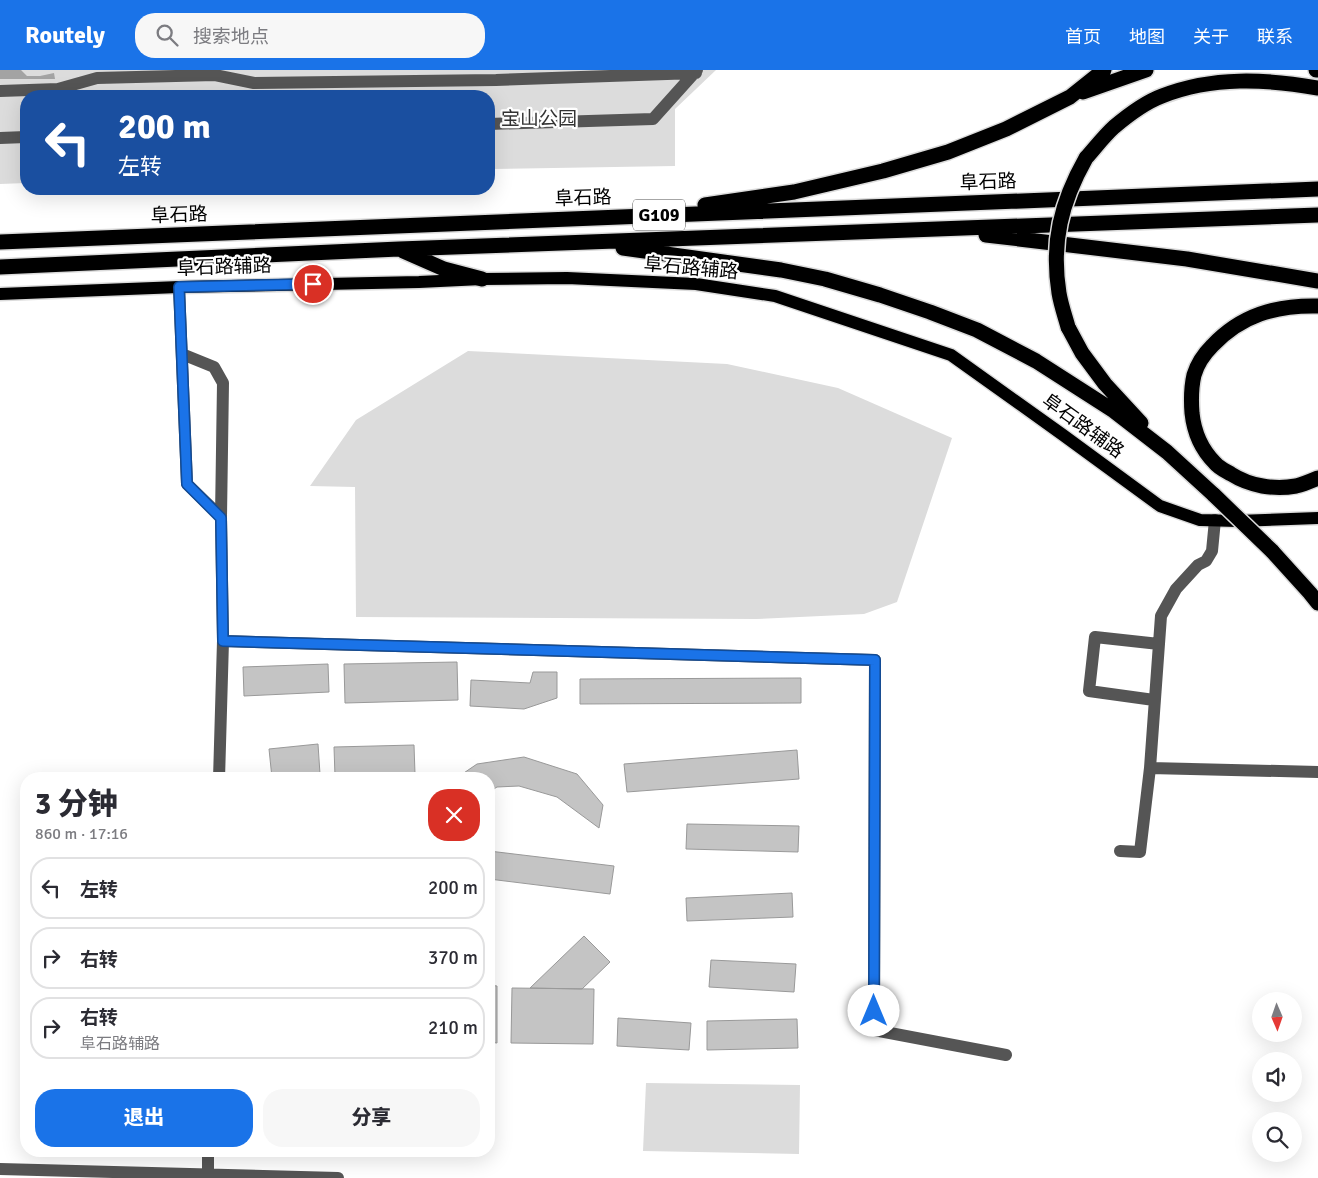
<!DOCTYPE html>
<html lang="zh">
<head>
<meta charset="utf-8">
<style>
  :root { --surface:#fff; --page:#f7f7f7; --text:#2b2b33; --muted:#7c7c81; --line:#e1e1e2; --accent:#1a73e8 }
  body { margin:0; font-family:Signika,"Noto Sans SC",sans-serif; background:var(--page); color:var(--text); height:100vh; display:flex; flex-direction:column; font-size:19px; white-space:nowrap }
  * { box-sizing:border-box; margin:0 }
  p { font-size:16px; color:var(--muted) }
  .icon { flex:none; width:28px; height:28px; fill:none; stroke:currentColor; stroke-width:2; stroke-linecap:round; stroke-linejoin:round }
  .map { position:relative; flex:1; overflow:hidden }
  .panel { position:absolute; left:20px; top:702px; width:475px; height:385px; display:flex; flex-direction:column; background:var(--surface); border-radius:20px; box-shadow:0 5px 20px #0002 }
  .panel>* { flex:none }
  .guide { position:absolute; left:20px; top:20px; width:475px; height:105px; border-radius:20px; box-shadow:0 5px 20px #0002; background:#1a4fa0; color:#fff; overflow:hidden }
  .needle { width:32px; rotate:178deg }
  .controls { position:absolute; left:1252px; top:922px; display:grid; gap:10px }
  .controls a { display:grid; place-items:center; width:50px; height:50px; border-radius:50%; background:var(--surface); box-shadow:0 5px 20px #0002; font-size:25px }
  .pin { position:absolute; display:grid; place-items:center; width:42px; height:42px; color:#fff; margin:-21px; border:2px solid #fff; border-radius:50%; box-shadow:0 1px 5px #0007 }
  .me { position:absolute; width:55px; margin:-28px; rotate:0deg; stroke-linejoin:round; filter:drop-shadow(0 0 4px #0008) }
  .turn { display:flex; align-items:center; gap:18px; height:105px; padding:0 15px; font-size:22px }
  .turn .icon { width:65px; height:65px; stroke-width:2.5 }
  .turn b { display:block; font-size:35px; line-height:42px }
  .round { display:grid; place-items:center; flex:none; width:52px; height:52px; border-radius:20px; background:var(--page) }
  .headline { display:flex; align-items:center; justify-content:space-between; height:85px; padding:0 15px }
  h1 { font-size:30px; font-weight:800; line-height:38px }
  .action { display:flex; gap:10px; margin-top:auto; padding:10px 15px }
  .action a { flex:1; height:58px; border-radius:20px; background:var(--accent); color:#fff; font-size:20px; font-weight:800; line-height:58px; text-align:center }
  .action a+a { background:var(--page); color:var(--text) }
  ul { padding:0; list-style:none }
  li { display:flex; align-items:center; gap:15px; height:62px; margin:0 10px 8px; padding:0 5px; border:2px solid var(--line); border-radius:20px }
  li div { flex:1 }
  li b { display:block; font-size:19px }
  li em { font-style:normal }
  header { display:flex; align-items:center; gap:30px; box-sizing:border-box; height:70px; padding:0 25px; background:var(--accent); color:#fff }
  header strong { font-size:24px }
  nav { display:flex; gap:28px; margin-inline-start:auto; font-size:18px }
  .search { width:350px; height:45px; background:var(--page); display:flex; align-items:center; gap:12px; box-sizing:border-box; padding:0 18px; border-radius:20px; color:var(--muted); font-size:19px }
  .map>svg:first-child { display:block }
</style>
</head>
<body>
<header>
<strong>Routely</strong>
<div class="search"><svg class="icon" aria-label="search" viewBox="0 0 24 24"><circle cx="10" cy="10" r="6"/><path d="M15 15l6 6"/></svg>搜索地点</div>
<nav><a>首页</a><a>地图</a><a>关于</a><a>联系</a></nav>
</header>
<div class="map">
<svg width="1318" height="1108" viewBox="0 0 1318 1108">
  <rect width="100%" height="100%" fill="#fff"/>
  <path fill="#dcdcdc" d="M 0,0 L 716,0 L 675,39 L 675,96 L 489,99 L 489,26 L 26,26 L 26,113 L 0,114 Z
    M 468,281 L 727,294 L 838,318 L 952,368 L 897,532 L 864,544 L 756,549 L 356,547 L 355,417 L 310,416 L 356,350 Z
    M 646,1013 L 800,1015 L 799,1084 L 643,1081 Z"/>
  <path fill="#a3a3a3" d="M 0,0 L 21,0 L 27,6 L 40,6 L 54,3 L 55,9 L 0,9 Z"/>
  <path fill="#c4c4c4" stroke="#999" d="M 457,592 L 458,630 L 345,633 L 344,594 Z
    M 328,594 L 329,622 L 244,626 L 243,597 Z
    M 533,602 L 557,602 L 557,628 L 524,639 L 470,636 L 471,610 L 530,613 Z
    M 801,608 L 801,633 L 580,634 L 580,609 Z
    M 318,674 L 320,704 L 272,708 L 269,679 Z
    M 414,675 L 415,704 L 335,706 L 334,677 Z
    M 797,680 L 799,709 L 627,722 L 624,694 Z
    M 524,687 L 577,704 L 603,735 L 599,758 L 557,727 L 519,716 L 497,717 L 489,722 L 489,709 L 455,709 L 477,694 Z
    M 687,754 L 799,756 L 798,782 L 686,779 Z
    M 489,781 L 614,796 L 610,824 L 489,809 Z
    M 792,823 L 793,847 L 687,851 L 686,828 Z
    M 584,866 L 610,892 L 582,919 L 530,918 Z
    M 711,890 L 796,894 L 794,922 L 709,917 Z
    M 489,915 L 497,916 L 497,973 L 489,972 Z
    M 512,918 L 594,919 L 593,974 L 511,973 Z
    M 618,948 L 691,953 L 689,980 L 617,976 Z
    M 797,949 L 798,978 L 707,980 L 707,951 Z"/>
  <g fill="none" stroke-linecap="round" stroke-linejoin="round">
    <g stroke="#dbdbdb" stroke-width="15">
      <path id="major" d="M 0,224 L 179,217 L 419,212 L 482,209 L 567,208 L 696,214 L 775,226 L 951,285 L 1063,365 L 1160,436 L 1200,450 L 1237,451 L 1318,448"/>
    </g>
    <g stroke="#dbdbdb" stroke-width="18">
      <path id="highway" d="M 1316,0 L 1318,0
        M 1083,22 L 1146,0
        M 1086,88 C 1095,78 1104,66 1114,57 C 1127,46 1146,32 1162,26 C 1213,6 1266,9 1318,18
        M 705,135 L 794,122 L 883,101 L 948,82 L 1006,59 L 1070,27 L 1104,0
        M 986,165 L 1187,189 L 1318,211
        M 0,172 L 1318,119
        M 623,178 L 781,200 L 825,209 L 880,225 L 930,242 L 977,260 L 1036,291 L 1114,341 L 1167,382 L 1214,425
        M 403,181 L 444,199 L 482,209
        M 0,197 L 399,179 L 1318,145
        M 1318,236 C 1276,235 1241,245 1212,276 C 1204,284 1197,295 1194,305 C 1191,318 1191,330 1192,343 C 1194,362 1202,380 1215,393 C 1219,398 1226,401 1231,404 C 1250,416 1274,420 1296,416 C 1304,414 1311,411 1318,408
        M 1068,257 L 1082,283 L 1105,314 L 1141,353
        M 1272,481 L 1310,523 L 1318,533"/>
    </g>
    <path stroke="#555" stroke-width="12" d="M 0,21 L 58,19 L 97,8 L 215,5 L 254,13 L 496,10 L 696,3
      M 489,54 L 653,49 L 697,0
      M 0,68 L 26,67
      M 179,217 L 187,414 L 221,447
      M 182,284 L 214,297 L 223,313 L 221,447 L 223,571 L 219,709
      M 1215,450 L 1212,481 L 1206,491 L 1198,495 L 1176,519 L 1161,546 L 1150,698 L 1318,702
      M 223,571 L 875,590 L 874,960 L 1006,985
      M 1154,630 L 1089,621 L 1095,567 L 1159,574
      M 1120,781 L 1140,782 L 1150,698
      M 0,1099 L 338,1108
      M 208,1104 L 208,1081"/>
    <use href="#major" stroke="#000" stroke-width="12"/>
    <use href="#highway" stroke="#000" stroke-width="15"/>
    <g stroke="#dbdbdb" stroke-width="18" stroke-linecap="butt">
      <path id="highway-bridge" d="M 1068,257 C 1065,246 1061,235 1059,223 C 1051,173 1061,132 1086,88
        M 1214,425 L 1272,481"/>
    </g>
    <use href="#highway-bridge" stroke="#000" stroke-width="15"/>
  </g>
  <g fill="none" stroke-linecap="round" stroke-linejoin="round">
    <g stroke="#114b97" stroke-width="12">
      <path id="route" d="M 313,214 L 179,217 L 187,414 L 221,448 L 223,571 L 875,590 L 874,941"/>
    </g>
    <use href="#route" stroke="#1a73e8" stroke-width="9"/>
  </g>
  <g text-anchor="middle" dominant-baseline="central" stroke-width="4.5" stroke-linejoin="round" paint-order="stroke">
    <rect fill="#fff" stroke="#4c4c4c" stroke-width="1" x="633" y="129.5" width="52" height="31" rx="4"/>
    <g font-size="18" font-weight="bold" fill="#000">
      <text x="659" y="145">G109</text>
    </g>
    <g font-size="19" fill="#333" stroke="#fff">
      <text x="539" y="49">宝山公园</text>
    </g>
    <g font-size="19" fill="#000" stroke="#fff">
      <text transform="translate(988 112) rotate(-2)">阜石路</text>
      <text transform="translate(583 128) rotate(-2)">阜石路</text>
      <text transform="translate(179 145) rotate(-2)">阜石路</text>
      <text transform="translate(224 197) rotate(-2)">阜石路辅路</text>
      <text transform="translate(691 198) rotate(5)">阜石路辅路</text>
      <text transform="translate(1083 356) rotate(36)">阜石路辅路</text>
    </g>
  </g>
</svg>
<div class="controls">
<a><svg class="needle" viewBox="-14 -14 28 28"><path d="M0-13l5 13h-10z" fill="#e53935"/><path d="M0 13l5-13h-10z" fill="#7c7c81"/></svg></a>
<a><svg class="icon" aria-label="sound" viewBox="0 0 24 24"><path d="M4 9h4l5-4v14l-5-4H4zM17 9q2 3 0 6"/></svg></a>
<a><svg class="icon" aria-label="search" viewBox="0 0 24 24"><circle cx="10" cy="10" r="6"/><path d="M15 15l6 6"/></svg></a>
</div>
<div class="pin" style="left:313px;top:214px;background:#d93025"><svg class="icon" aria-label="arrive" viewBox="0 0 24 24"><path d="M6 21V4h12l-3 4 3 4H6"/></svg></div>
<svg class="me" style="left:874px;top:941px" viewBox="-20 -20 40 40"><circle r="19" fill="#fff"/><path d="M0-13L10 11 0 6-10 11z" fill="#1a73e8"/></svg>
<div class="guide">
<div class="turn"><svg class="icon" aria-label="left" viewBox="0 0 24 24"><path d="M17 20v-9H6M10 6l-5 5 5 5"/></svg><div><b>200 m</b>左转</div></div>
</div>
<section class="panel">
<div class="headline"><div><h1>3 分钟</h1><p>860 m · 17:16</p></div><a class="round" style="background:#d93025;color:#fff"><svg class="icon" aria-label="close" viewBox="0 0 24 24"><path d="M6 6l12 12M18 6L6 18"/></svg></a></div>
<ul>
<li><svg class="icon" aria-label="left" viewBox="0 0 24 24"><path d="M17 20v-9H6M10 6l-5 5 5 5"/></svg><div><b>左转</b></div><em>200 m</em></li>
<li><svg class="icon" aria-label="right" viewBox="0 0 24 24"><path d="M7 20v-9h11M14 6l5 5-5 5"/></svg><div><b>右转</b></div><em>370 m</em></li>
<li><svg class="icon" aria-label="right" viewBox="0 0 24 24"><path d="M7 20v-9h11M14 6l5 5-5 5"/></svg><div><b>右转</b><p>阜石路辅路</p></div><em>210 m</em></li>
</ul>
<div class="action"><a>退出</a><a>分享</a></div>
</section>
</div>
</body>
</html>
